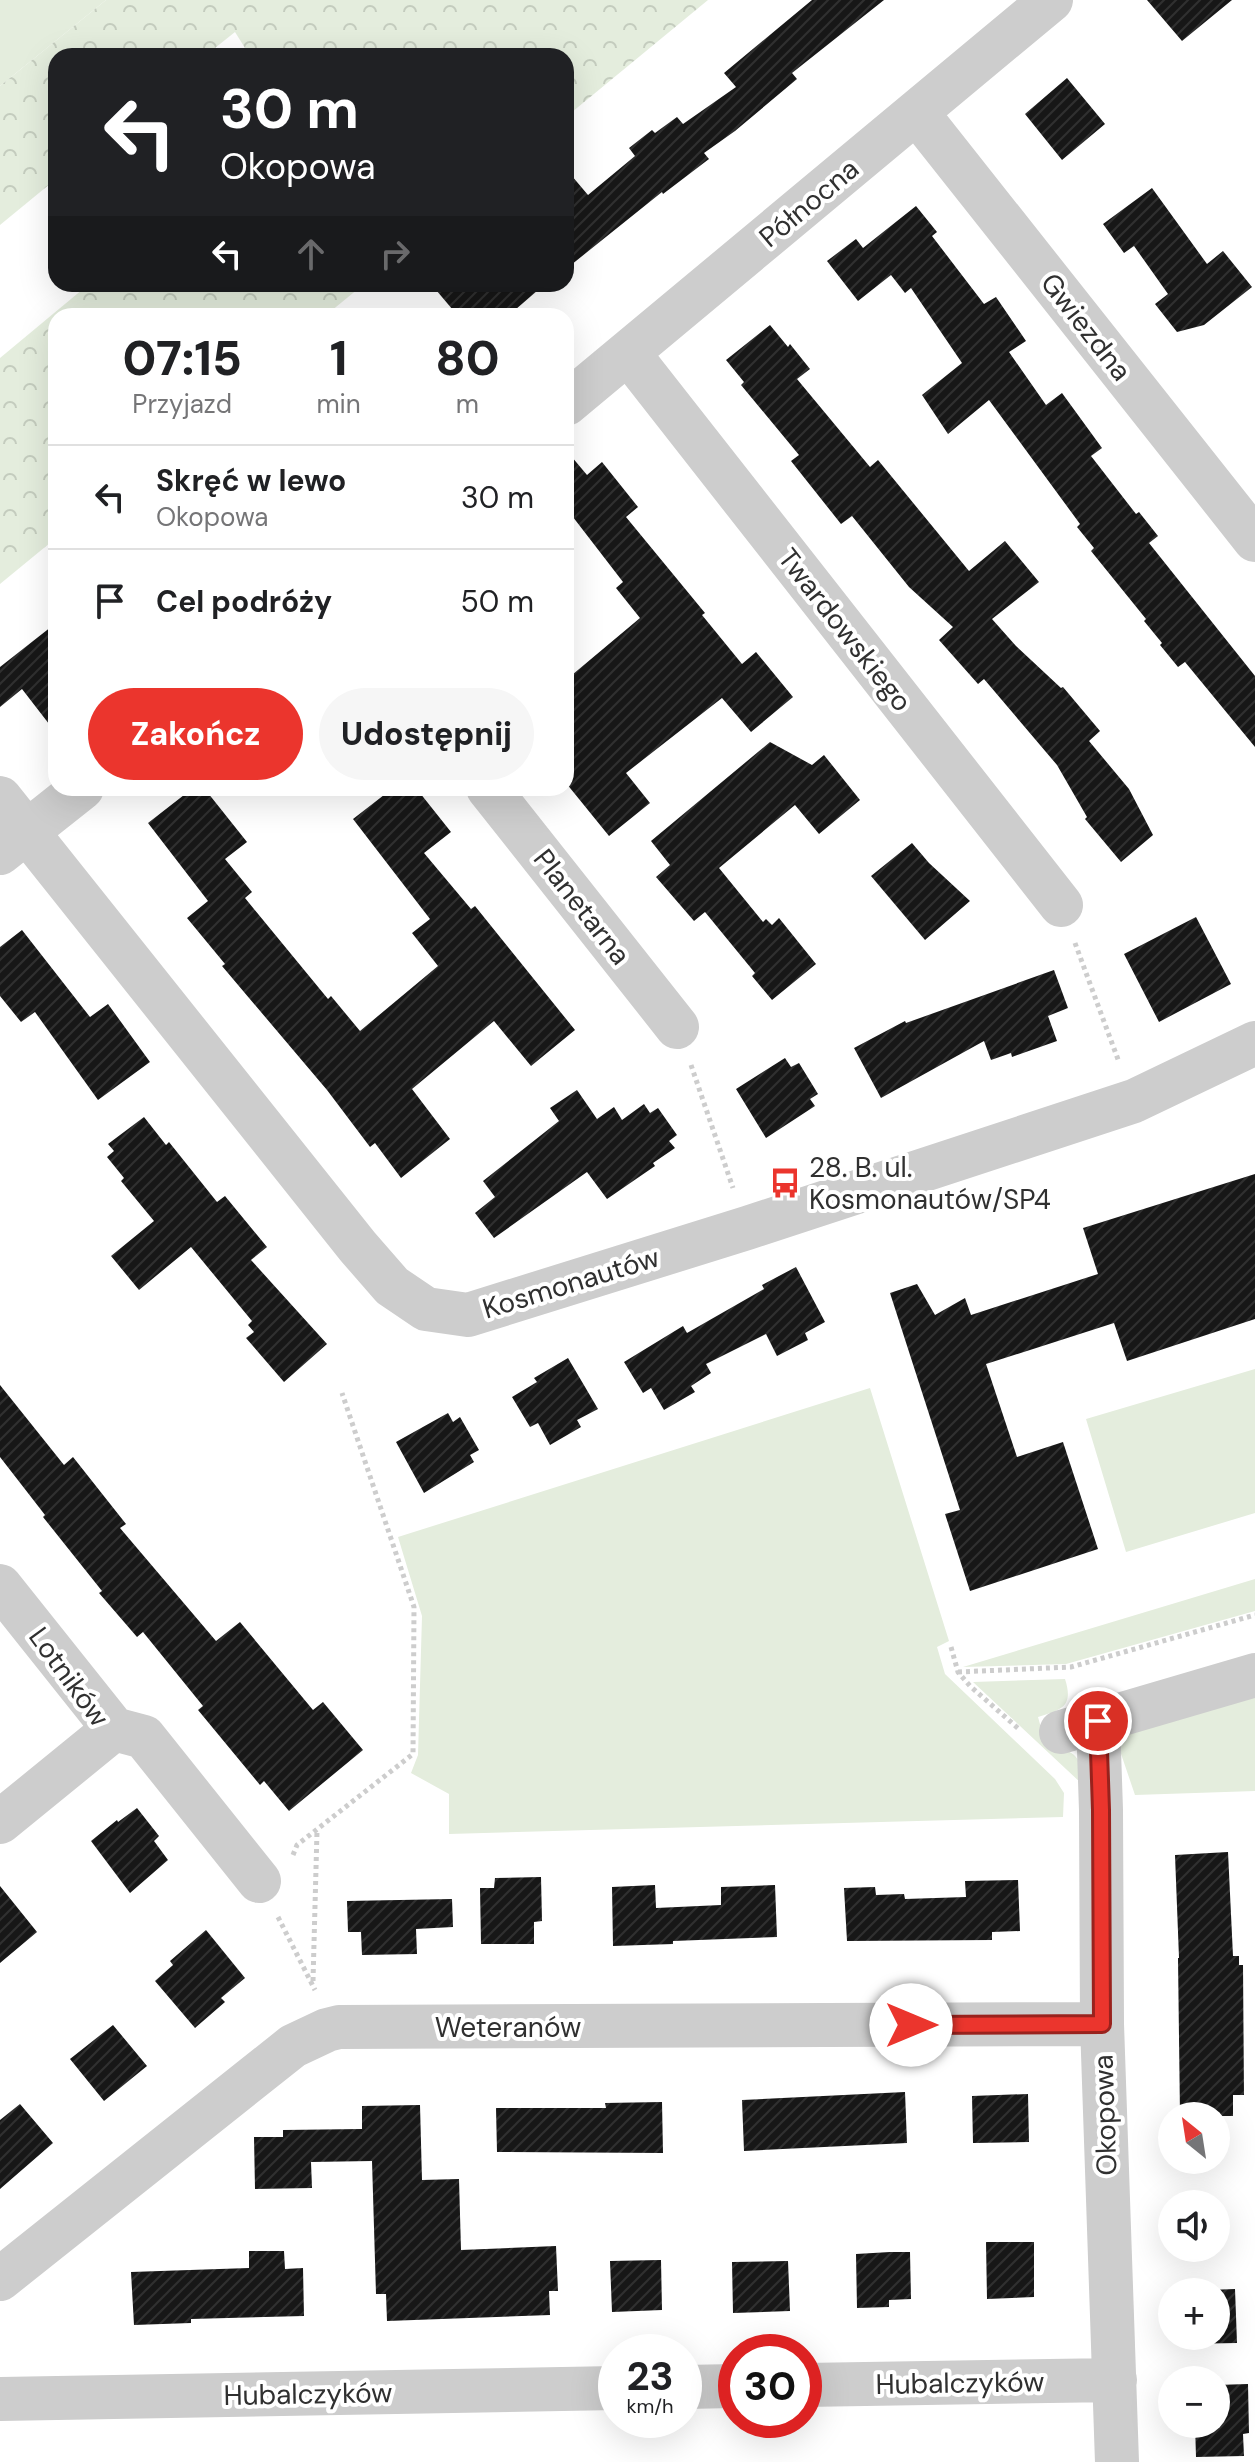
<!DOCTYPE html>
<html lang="pl">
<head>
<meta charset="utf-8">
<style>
  :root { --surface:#fff; --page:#f6f6f6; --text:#202124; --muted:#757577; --line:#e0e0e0; --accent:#eb352d }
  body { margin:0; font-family:"DM Sans",sans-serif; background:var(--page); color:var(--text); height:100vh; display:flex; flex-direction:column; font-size:30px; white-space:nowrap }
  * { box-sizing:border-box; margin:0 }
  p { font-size:26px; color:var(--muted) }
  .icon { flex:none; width:44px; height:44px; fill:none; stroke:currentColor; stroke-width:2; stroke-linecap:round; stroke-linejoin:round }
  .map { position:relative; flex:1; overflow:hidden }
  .panel { position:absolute; left:48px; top:308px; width:526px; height:488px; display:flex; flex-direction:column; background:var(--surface); border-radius:24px; box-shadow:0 8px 32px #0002 }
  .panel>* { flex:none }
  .guide { position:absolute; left:48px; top:48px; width:526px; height:244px; border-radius:24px; box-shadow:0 8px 32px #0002; background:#202124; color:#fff; overflow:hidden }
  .needle { width:52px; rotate:330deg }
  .tools { position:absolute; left:1158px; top:2102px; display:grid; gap:16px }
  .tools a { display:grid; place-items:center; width:72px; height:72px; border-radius:50%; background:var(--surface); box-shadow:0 8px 32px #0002; font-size:40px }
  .speed { position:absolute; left:598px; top:2334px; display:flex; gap:16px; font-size:40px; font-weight:700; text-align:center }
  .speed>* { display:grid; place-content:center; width:104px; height:104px; border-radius:50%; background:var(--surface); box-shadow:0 8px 32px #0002; line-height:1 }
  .speed small { font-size:20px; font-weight:400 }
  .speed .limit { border:12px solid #d22; background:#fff; color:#111 }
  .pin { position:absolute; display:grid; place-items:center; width:68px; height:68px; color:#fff; margin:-34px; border:4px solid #fff; border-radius:50%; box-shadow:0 2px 8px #0007 }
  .me { position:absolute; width:88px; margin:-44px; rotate:90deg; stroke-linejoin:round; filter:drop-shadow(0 0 6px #0008) }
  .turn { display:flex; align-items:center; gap:28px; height:168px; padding:0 40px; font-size:36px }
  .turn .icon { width:104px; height:104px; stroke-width:2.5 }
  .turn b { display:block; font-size:56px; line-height:68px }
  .lanes { display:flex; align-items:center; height:76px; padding:0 40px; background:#0003; justify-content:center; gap:40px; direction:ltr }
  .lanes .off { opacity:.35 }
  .eta { display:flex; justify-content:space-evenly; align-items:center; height:136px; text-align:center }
  .eta b { font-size:48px; font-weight:800; line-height:56px }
  .primary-button { display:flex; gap:16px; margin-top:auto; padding:16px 40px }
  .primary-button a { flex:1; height:92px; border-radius:48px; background:var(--accent); color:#fff; font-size:32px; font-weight:800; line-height:92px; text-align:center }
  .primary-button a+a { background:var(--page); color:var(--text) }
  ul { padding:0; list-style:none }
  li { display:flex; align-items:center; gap:24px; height:104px; padding:0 40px; border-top:2px solid var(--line) }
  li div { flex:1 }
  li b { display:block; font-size:30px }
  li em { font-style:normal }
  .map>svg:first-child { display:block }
</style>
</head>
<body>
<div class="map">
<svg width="1255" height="2462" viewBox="0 0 1255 2462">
  <defs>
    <pattern id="forest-crowns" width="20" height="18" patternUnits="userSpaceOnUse" patternTransform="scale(2)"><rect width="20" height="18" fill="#e4eddd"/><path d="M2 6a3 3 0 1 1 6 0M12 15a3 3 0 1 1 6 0" fill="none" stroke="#c4ccbe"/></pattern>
    <pattern id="building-hatch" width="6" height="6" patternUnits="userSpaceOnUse" patternTransform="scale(2)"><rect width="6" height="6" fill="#171717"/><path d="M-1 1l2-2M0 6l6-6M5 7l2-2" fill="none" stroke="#303030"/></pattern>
  </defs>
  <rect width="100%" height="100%" fill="#fff"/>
  <path fill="#e4eddd" d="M 0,0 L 106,0 L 0,86 Z
    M 1255,1369 L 1255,1513 L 1126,1552 L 1086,1419 Z
    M 870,1388 L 949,1641 L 937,1647 L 945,1674 L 1055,1779 L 1064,1793 L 1063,1817 L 449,1834 L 449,1794 L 411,1773 L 418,1755 L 422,1616 L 398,1537 Z
    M 1255,1579 L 1255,1611 L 1066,1664 L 963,1667 Z
    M 1065,1679 C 1074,1707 1061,1710 1038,1717 L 1046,1746 C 1076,1752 1080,1752 1082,1784 L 973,1682 Z
    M 1255,1689 L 1255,1791 L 1135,1795 L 1119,1748 L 1131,1729 Z"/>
  <path fill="url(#forest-crowns)" d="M 106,0 L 708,0 L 566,117 L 566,56 L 250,56 L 235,32 L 205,56 L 56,56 L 56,179 L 0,225 L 0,86 Z
    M 89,284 L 364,284 L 325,316 L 56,316 L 56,538 L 0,584 L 0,358 Z"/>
  <path fill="url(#building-hatch)" d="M 812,0 L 884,0 L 792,73 L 797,79 L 735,131 L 704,153 L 709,159 L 663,194 L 662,192 L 566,269 L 566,169 L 588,195 L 635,156 L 629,148 L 652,130 L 655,133 L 677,117 L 683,124 L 736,87 L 724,73 Z
    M 1147,0 L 1232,0 L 1182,41 Z
    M 1067,78 L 1105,124 L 1062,160 L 1025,114 Z
    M 1152,188 L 1207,264 L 1223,251 L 1252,287 L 1204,325 L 1177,332 L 1155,304 L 1168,294 L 1134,246 L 1124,253 L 1103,224 Z
    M 916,206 L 937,232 L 932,236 L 984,304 L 996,297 L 1026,341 L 1009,352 L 1046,405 L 1062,393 L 1102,448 L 1091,456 L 1136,514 L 1139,512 L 1158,536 L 1149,543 L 1255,676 L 1255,747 L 1185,662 L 1178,667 L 1160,645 L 1162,643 L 1144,621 L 1146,619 L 1091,551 L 1094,548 L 1077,527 L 1080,524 L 989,400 L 948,434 L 922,395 L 962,363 L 911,288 L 905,293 L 891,275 L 858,301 L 827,261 L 856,239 L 863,248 Z
    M 431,284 L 545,284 L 508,316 L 458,316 Z
    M 770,325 L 788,347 L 790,344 L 810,369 L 797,379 L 870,467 L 878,460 L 969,571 L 1005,541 L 1039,582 L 992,619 L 1016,646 L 1061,688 L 1063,687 L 1100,731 L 1089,741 L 1129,789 L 1153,835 L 1121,862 L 1085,819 L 1087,817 L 1057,765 L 984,679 L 978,684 L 939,640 L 953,627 L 909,587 L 852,516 L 841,524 L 791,461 L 799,455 L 741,385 L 744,382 L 726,360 Z
    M 566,450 L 587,475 L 602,462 L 638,507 L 626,517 L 705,613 L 702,615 L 742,664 L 756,652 L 793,697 L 751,732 L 722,698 L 626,773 L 650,803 L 609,836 L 566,783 L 566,680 L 640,618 L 616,588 L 623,582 L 566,508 Z
    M 56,623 L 56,733 L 22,689 L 0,707 L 0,667 Z
    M 770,742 L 812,765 L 824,755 L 860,800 L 819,834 L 795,805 L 719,868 L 763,922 L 766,919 L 772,925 L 779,918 L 816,964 L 772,1000 L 752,976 L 755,973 L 705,912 L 694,921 L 656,877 L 670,865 L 651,841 Z
    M 193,788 L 204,788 L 247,842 L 225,859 L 252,892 L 245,898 L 328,999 L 331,996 L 360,1031 L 438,966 L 412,933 L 430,919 L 353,819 L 393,788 L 416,788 L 451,832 L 424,853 L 471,909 L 475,906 L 575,1030 L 531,1066 L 494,1021 L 412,1089 L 450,1139 L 401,1178 L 375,1143 L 370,1147 L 327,1090 L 222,966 L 225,964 L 187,918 L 208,901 L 148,823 Z
    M 912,843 L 929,863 L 970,901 L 925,940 L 871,876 Z
    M 1196,917 L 1231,984 L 1159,1022 L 1124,954 Z
    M 22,930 L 90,1017 L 108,1004 L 150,1062 L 98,1100 L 35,1012 L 21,1022 L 0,996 L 0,947 Z
    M 1054,970 L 1068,1008 L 1048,1016 L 1057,1041 L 1012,1057 L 1011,1053 L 991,1060 L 984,1041 L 881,1098 L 854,1048 L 905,1021 L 906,1023 Z
    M 785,1058 L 791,1067 L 799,1063 L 818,1094 L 810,1099 L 815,1106 L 766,1138 L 736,1089 Z
    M 577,1090 L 597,1119 L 614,1107 L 622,1120 L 644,1104 L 650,1113 L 658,1108 L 677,1135 L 669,1141 L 675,1148 L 653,1163 L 655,1166 L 607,1199 L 587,1172 L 494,1238 L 475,1213 L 495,1197 L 483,1181 L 559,1121 L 550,1108 Z
    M 144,1117 L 166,1145 L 169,1142 L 217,1202 L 225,1196 L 267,1247 L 251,1260 L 327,1344 L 284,1382 L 246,1338 L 254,1332 L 248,1325 L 252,1321 L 191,1247 L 139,1290 L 111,1256 L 154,1221 L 121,1181 L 124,1178 L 107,1157 L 114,1151 L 108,1144 Z
    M 1255,1174 L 1255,1319 L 1127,1361 L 1114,1323 L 986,1364 L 1017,1457 L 1063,1442 L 1098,1549 L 970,1591 L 945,1514 L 960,1510 L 890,1293 L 917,1284 L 935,1315 L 965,1298 L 971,1315 L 1098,1274 L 1083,1228 Z
    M 796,1267 L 825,1322 L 805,1333 L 808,1340 L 777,1356 L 766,1334 L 706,1364 L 711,1373 L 691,1386 L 695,1392 L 664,1410 L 651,1388 L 643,1393 L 624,1362 L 683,1326 L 687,1333 L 764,1289 L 762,1285 Z
    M 568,1358 L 598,1409 L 577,1420 L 581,1427 L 550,1445 L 538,1423 L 530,1427 L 512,1397 L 537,1382 L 534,1378 Z
    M 0,1385 L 64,1465 L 73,1457 L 126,1524 L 120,1528 L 216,1641 L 240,1622 L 313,1710 L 323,1702 L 363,1750 L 289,1811 L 264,1781 L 260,1785 L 198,1710 L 203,1706 L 143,1632 L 137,1637 L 99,1593 L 102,1591 L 43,1517 L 45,1515 L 0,1457 Z
    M 448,1413 L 453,1422 L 460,1417 L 479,1450 L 470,1455 L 474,1462 L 424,1493 L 396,1442 Z
    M 137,1808 L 159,1836 L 154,1841 L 168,1860 L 130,1893 L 91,1841 L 117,1820 L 118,1822 Z
    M 1228,1852 L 1233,1956 L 1239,1956 L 1239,1965 L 1243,1965 L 1244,2095 L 1233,2095 L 1233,2116 L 1180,2116 L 1178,1958 L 1179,1958 L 1175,1855 Z
    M 541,1877 L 542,1921 L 534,1922 L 534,1944 L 481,1944 L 480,1888 L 494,1888 L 495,1878 Z
    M 1018,1880 L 1020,1931 L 992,1932 L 992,1940 L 847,1941 L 844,1888 L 875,1887 L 876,1895 L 904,1894 L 905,1899 L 966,1897 L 965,1881 Z
    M 655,1885 L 656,1908 L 721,1905 L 721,1887 L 775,1885 L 777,1937 L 673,1941 L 673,1944 L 613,1946 L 612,1887 Z
    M 0,1886 L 37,1932 L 0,1963 Z
    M 452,1899 L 453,1927 L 416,1929 L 417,1954 L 362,1955 L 361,1932 L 348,1932 L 347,1901 Z
    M 206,1930 L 245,1978 L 221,1998 L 225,2002 L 195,2028 L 155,1981 L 173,1965 L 170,1961 Z
    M 113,2025 L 147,2066 L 104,2101 L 70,2059 Z
    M 905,2092 L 907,2143 L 744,2151 L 742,2100 Z
    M 1028,2094 L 1029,2142 L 973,2143 L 972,2096 Z
    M 662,2102 L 663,2153 L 497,2152 L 496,2108 L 606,2108 L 605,2103 Z
    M 20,2104 L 53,2143 L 0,2189 L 0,2120 Z
    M 420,2105 L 422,2180 L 459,2179 L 461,2250 L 556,2246 L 558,2291 L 549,2291 L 550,2315 L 387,2321 L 386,2294 L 376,2294 L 372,2161 L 311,2162 L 312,2188 L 255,2189 L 254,2137 L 283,2137 L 283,2130 L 362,2129 L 362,2106 Z
    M 986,2242 L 1034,2242 L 1034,2297 L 987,2299 Z
    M 249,2251 L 284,2251 L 285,2269 L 303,2268 L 304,2316 L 191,2319 L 191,2323 L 134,2325 L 131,2272 L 249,2268 Z
    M 890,2252 L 910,2252 L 911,2299 L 889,2300 L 889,2307 L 857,2308 L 856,2254 Z
    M 661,2260 L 662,2310 L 612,2312 L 610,2261 Z
    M 788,2261 L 790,2311 L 733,2313 L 732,2262 Z
    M 1235,2289 L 1237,2343 L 1184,2344 L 1183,2336 L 1216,2336 L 1216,2292 L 1182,2291 Z
    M 1248,2384 L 1249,2433 L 1243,2434 L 1244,2456 L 1196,2457 L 1195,2424 L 1216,2424 L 1216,2385 Z"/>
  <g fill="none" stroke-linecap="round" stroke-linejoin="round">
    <path stroke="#cdcdcd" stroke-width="5" stroke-dasharray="4 4" stroke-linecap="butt" d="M 1075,943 L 1119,1062
      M 691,1065 L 733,1188
      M 951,1647 L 958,1672 L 970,1686 L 1020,1730
      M 958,1672 L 1071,1667 L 1255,1615
      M 293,1855 L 297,1845 L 413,1754 L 414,1607 L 342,1393
      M 278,1917 L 315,1990
      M 313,1981 L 317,1831"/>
    <path stroke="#cdcdcd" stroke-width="44" d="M 917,113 L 1255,540
      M 629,354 L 1061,905
      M 566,404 L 1051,0
      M 488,788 L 677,1027
      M 0,798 L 358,1247 L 392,1286 L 426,1309 L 468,1315 L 747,1228 L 1134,1101 L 1255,1043
      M 0,853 L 82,788
      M 0,1586 L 114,1729
      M 1098,1721 L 1101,1810 L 1102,2024 L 1117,2462
      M 114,1729 L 144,1737 L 259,1881
      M 1061,1732 L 1255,1675
      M 0,1822 L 114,1729
      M 0,2279 L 293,2046 L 327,2030 L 339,2027 L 1102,2024
      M 804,2385 L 1115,2380
      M 684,2387 L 736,2386
      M 0,2399 L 616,2388"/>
  </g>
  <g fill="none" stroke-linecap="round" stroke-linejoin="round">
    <g stroke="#99221d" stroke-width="20">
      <path id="route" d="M 911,2025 L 1102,2024 L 1101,1810 L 1098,1721"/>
    </g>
    <use href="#route" stroke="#eb352d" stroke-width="14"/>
  </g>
  <defs>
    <g id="bus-bare" transform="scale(2.4)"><path d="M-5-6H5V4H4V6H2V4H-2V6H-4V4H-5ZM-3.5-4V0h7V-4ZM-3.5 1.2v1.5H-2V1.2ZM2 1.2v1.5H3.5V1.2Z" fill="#eb352d" stroke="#fff" stroke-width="2.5" paint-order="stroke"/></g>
  </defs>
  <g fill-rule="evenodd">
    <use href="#bus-bare" x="785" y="1183"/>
  </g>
  <g text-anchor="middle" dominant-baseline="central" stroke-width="8" stroke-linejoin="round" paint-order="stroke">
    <g font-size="28" fill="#303030" stroke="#fff">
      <text transform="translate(809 203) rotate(-40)">Północna</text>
      <text transform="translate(1086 327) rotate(52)">Gwiezdna</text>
      <text transform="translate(845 630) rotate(52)">Twardowskiego</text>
      <text transform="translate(582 907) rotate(52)">Planetarna</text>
      <text transform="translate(571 1283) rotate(-17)">Kosmonautów</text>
      <text transform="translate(69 1677) rotate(54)">Lotników</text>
      <text x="508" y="2027">Weteranów</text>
      <text transform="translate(1105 2115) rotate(-92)">Okopowa</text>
      <text transform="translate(960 2383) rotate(-1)">Hubalczyków</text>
      <text transform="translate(308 2394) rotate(-1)">Hubalczyków</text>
    </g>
    <g font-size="28" fill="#303030" stroke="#fff" text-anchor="start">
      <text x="809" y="1167">28. B. ul.<tspan x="809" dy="32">Kosmonautów/SP4</tspan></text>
    </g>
  </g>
</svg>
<div class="tools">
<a><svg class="needle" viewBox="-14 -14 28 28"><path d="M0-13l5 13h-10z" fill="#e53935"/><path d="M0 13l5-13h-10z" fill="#757577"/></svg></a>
<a><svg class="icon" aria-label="sound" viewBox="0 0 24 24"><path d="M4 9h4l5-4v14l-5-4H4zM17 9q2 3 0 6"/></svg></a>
<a>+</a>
<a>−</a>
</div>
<div class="speed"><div>23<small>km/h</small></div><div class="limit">30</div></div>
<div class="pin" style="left:1098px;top:1721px;background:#d93025"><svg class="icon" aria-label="arrive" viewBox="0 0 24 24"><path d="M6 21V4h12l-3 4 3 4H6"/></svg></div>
<svg class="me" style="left:911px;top:2025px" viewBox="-20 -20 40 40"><circle r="19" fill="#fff"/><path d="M0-13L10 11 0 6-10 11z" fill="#eb352d"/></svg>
<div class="guide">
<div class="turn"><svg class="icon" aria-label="left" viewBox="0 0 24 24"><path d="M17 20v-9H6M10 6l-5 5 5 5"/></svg><div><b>30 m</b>Okopowa</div></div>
<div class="lanes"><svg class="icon" aria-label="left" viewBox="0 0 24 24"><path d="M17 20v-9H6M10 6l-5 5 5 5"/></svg><svg class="icon off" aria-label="ahead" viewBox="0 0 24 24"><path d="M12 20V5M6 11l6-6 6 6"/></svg><svg class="icon off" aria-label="right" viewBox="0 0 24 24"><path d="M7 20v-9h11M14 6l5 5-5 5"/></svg></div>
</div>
<section class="panel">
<div class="eta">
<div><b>07:15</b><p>Przyjazd</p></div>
<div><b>1</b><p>min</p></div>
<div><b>80</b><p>m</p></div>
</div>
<ul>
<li><svg class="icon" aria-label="left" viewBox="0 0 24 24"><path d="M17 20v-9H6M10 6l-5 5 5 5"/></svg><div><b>Skręć w lewo</b><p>Okopowa</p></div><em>30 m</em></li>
<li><svg class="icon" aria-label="arrive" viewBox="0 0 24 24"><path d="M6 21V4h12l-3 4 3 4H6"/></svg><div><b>Cel podróży</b></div><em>50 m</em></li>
</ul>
<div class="primary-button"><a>Zakończ</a><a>Udostępnij</a></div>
</section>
</div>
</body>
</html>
